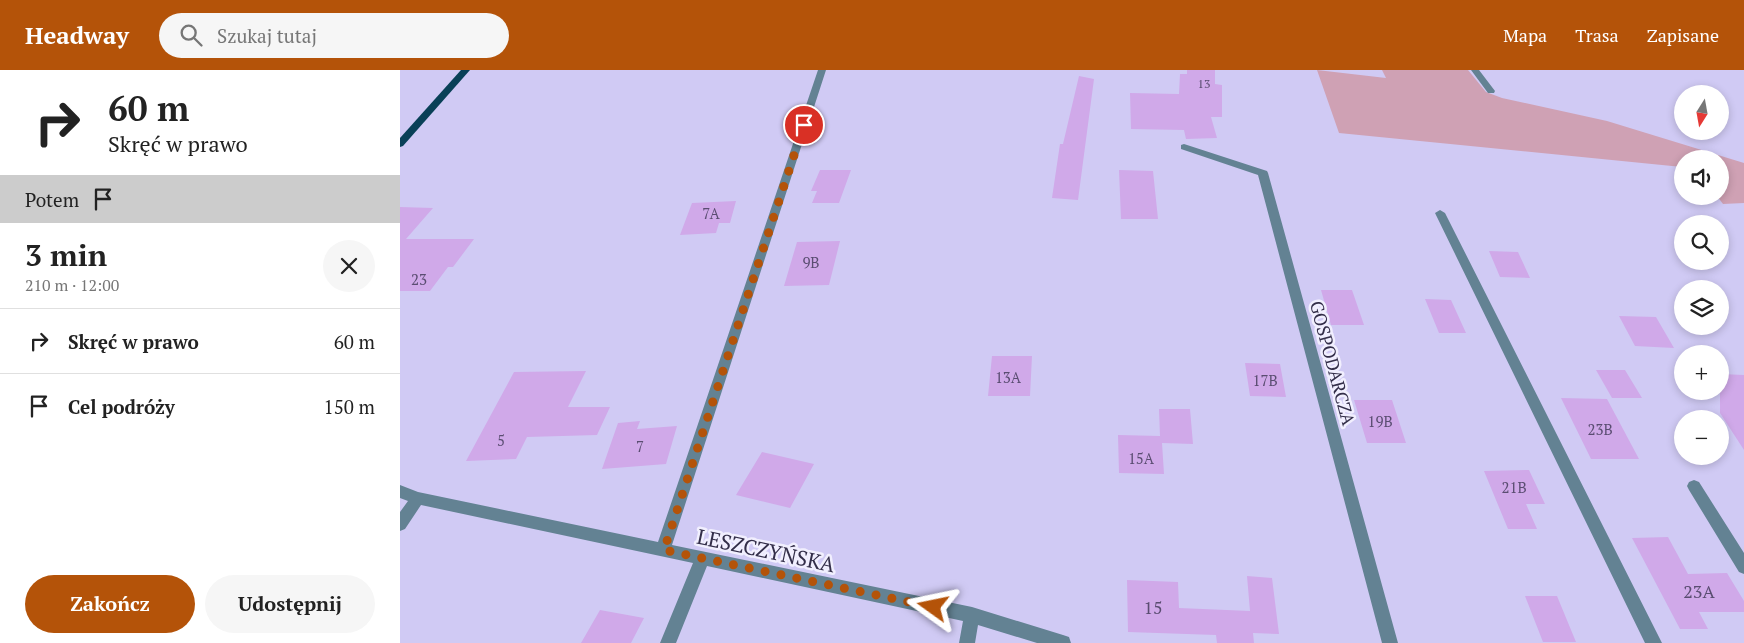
<!DOCTYPE html>
<html lang="pl">
<head>
<meta charset="utf-8">
<style>
  :root { --surface:#fff; --page:#f6f6f6; --text:#222; --muted:#767676; --line:#e0e0e0; --accent:#b45309 }
  body { margin:0; font-family:"PT Serif",serif; background:var(--page); color:var(--text); height:100vh; display:flex; flex-direction:column; font-size:19px; white-space:nowrap }
  * { box-sizing:border-box; margin:0 }
  p { font-size:16px; color:var(--muted) }
  .icon { flex:none; width:28px; height:28px; fill:none; stroke:currentColor; stroke-width:2; stroke-linecap:round; stroke-linejoin:round }
  .map { position:relative; flex:1; overflow:hidden }
  .drawer { display:flex; flex-direction:column; background:var(--surface); width:400px }
  .drawer>* { flex:none }
  .guide { background:#fff; color:var(--text); overflow:hidden }
  .needle { width:32px; rotate:191deg }
  .controls { position:absolute; left:1274px; top:15px; display:grid; gap:10px }
  .controls a { display:grid; place-items:center; width:55px; height:55px; border-radius:50%; background:var(--surface); box-shadow:0 2px 8px #0003; font-size:25px }
  .pin { position:absolute; display:grid; place-items:center; width:42px; height:42px; color:#fff; margin:-21px; border:2px solid #fff; border-radius:50%; box-shadow:0 1px 5px #0007 }
  .me { position:absolute; width:55px; margin:-28px; rotate:282deg; stroke-linejoin:round; filter:drop-shadow(0 0 4px #0008) }
  .turn { display:flex; align-items:center; gap:18px; height:105px; padding:0 25px; font-size:22px }
  .turn .icon { width:65px; height:65px; stroke-width:2.5 }
  .turn b { display:block; font-size:35px; line-height:42px }
  .then { display:flex; align-items:center; height:48px; padding:0 25px; background:#0003; gap:10px; font-size:19px }
  .round { display:grid; place-items:center; flex:none; width:52px; height:52px; border-radius:26px; background:var(--page) }
  .headline { display:flex; align-items:center; justify-content:space-between; height:85px; padding:0 25px }
  h1 { font-size:30px; font-weight:800; line-height:38px }
  .action { display:flex; gap:10px; margin-top:auto; padding:10px 25px }
  .action a { flex:1; height:58px; border-radius:30px; background:var(--accent); color:#fff; font-size:20px; font-weight:800; line-height:58px; text-align:center }
  .action a+a { background:var(--page); color:var(--text) }
  ul { padding:0; list-style:none }
  li { display:flex; align-items:center; gap:15px; height:65px; padding:0 25px; border-top:1px solid var(--line) }
  li div { flex:1 }
  li b { display:block; font-size:19px }
  li em { font-style:normal }
  header { display:flex; align-items:center; gap:30px; box-sizing:border-box; height:70px; padding:0 25px; background:var(--accent); color:#fff }
  header strong { font-size:24px }
  nav { display:flex; gap:28px; margin-inline-start:auto; font-size:18px }
  .search { width:350px; height:45px; background:var(--page); display:flex; align-items:center; gap:12px; box-sizing:border-box; padding:0 18px; border-radius:28px; color:var(--muted); font-size:19px }
  main { display:flex; flex:1; min-height:0 }
  .map>svg:first-child { display:block }
</style>
</head>
<body>
<header>
<strong>Headway</strong>
<div class="search"><svg class="icon" aria-label="search" viewBox="0 0 24 24"><circle cx="10" cy="10" r="6"/><path d="M15 15l6 6"/></svg>Szukaj tutaj</div>
<nav><a>Mapa</a><a>Trasa</a><a>Zapisane</a></nav>
</header>
<main>
<section class="drawer">
<div class="guide">
<div class="turn"><svg class="icon" aria-label="right" viewBox="0 0 24 24"><path d="M7 20v-9h11M14 6l5 5-5 5"/></svg><div><b>60 m</b>Skręć w prawo</div></div>
<div class="then">Potem<svg class="icon" aria-label="arrive" viewBox="0 0 24 24"><path d="M6 21V4h12l-3 4 3 4H6"/></svg></div>
</div>
<div class="headline"><div><h1>3 min</h1><p>210 m · 12:00</p></div><a class="round"><svg class="icon" aria-label="close" viewBox="0 0 24 24"><path d="M6 6l12 12M18 6L6 18"/></svg></a></div>
<ul>
<li><svg class="icon" aria-label="right" viewBox="0 0 24 24"><path d="M7 20v-9h11M14 6l5 5-5 5"/></svg><div><b>Skręć w prawo</b></div><em>60 m</em></li>
<li><svg class="icon" aria-label="arrive" viewBox="0 0 24 24"><path d="M6 21V4h12l-3 4 3 4H6"/></svg><div><b>Cel podróży</b></div><em>150 m</em></li>
</ul>
<div class="action"><a>Zakończ</a><a>Udostępnij</a></div>
</section>
<div class="map">
<svg width="1344" height="573" viewBox="0 0 1344 573">
  <rect width="100%" height="100%" fill="#d0caf4"/>
  <path fill="#cfa1b4" d="M 917,0 L 986,8 L 982,0 L 1068,0 L 1086,22 L 1102,28 L 1207,51 L 1344,93 L 1344,133 L 1323,134 L 1317,126 L 1320,126 L 1320,89 L 1282,89 L 1282,97 L 939,63 Z"/>
  <path fill="#d0a9e9" d="M 787,0 L 815,0 L 815,14 L 822,15 L 822,47 L 811,47 L 817,68 L 786,69 L 784,60 L 731,59 L 730,23 L 779,24 L 780,4 L 787,4 Z
    M 679,6 L 694,9 L 678,130 L 652,128 L 660,74 L 663,74 Z
    M 420,100 L 451,100 L 439,133 L 412,133 L 417,121 L 411,121 Z
    M 719,100 L 753,101 L 758,149 L 721,149 Z
    M 336,131 L 330,153 L 319,153 L 316,163 L 280,165 L 292,133 Z
    M 0,137 L 33,138 L 6,169 L 74,169 L 53,197 L 48,197 L 30,221 L 0,221 Z
    M 440,171 L 429,215 L 384,216 L 397,172 Z
    M 1089,181 L 1118,182 L 1130,208 L 1100,207 Z
    M 921,220 L 952,220 L 964,255 L 931,255 Z
    M 1025,229 L 1051,230 L 1066,263 L 1039,263 Z
    M 1219,246 L 1256,247 L 1274,278 L 1235,276 Z
    M 592,286 L 632,286 L 630,326 L 588,326 Z
    M 845,293 L 880,294 L 886,327 L 850,326 Z
    M 1196,300 L 1225,300 L 1242,328 L 1212,328 Z
    M 186,301 L 168,337 L 210,337 L 197,365 L 127,367 L 116,389 L 66,391 L 114,302 Z
    M 1320,304 L 1344,305 L 1344,380 L 1320,343 Z
    M 1161,328 L 1207,329 L 1239,389 L 1191,389 Z
    M 954,330 L 992,330 L 1006,373 L 967,373 Z
    M 759,339 L 790,339 L 793,374 L 762,373 L 764,404 L 719,403 L 718,365 L 760,366 Z
    M 240,351 L 237,359 L 277,356 L 266,394 L 202,399 L 218,353 Z
    M 362,382 L 414,394 L 390,438 L 336,425 Z
    M 1129,400 L 1145,434 L 1126,434 L 1137,459 L 1108,459 L 1084,401 Z
    M 1268,467 L 1288,504 L 1327,503 L 1344,531 L 1344,542 L 1299,542 L 1308,559 L 1280,559 L 1232,468 Z
    M 847,506 L 872,508 L 879,564 L 853,563 L 854,573 L 817,573 L 816,565 L 728,562 L 727,510 L 778,512 L 779,538 L 850,541 Z
    M 1125,526 L 1157,526 L 1176,572 L 1143,572 Z
    M 200,540 L 244,548 L 231,573 L 181,573 Z"/>
  <g fill="none" stroke-linecap="round" stroke-linejoin="round">
    <path fill="#638293" fill-rule="evenodd" d="M 418,0 L 426,0 L 272,475 L 572,537 L 663,565 L 669,567 L 671,573 L 637,573 L 578,555 L 575,573 L 559,573 L 563,551 L 307,496 L 276,573 L 260,573 L 293,493 L 21,435 L 5,459 L 0,461 L 0,442 L 8,431 L 0,428 L 0,415 L 18,422 L 258,472 Z
      M 1071,0 L 1079,0 L 1095,21 L 1094,23 L 1088,23 Z
      M 784,74 L 867,101 L 868,103 L 998,573 L 982,573 L 858,105 L 781,79 L 781,75 Z
      M 1040,140 L 1045,143 L 1262,573 L 1245,573 L 1035,143 Z
      M 1294,410 L 1299,412 L 1344,483 L 1344,504 L 1339,502 L 1289,420 L 1287,416 L 1289,412 Z"/>
    <path fill="#094057" fill-rule="evenodd" d="M 61,0 L 70,0 L 3,76 L 0,77 L 0,68 Z"/>
  </g>
  <g fill="none" stroke-linecap="round" stroke-linejoin="round">
    <path stroke="#b45309" stroke-width="9" stroke-dasharray="0 16.2" d="M 404,55 L 264,480 L 533,537"/>
  </g>
  <g text-anchor="middle" dominant-baseline="central" stroke-width="5" stroke-linejoin="round" paint-order="stroke">
    <g font-size="12" fill="#5a4d71">
      <text x="804" y="13">13</text>
    </g>
    <g font-size="15" fill="#5a4d71">
      <text x="311" y="143">7A</text>
      <text x="411" y="192">9B</text>
      <text x="19" y="209">23</text>
      <text x="608" y="307">13A</text>
      <text x="865" y="310">17B</text>
      <text x="980" y="351">19B</text>
      <text x="1200" y="359">23B</text>
      <text x="101" y="370">5</text>
      <text x="240" y="376">7</text>
      <text x="741" y="388">15A</text>
      <text x="1114" y="417">21B</text>
    </g>
    <g font-size="18" fill="#332e49" stroke="#f1effe">
      <text transform="translate(933 293) rotate(75)">GOSPODARCZA</text>
    </g>
    <g font-size="18" fill="#5a4d71">
      <text x="1299" y="521">23A</text>
      <text x="753" y="537">15</text>
    </g>
    <g font-size="21" fill="#332e49" stroke="#f1effe">
      <text transform="translate(366 480) rotate(12)">LESZCZYŃSKA</text>
    </g>
  </g>
</svg>
<div class="controls">
<a><svg class="needle" viewBox="-14 -14 28 28"><path d="M0-13l5 13h-10z" fill="#e53935"/><path d="M0 13l5-13h-10z" fill="#767676"/></svg></a>
<a><svg class="icon" aria-label="sound" viewBox="0 0 24 24"><path d="M4 9h4l5-4v14l-5-4H4zM17 9q2 3 0 6"/></svg></a>
<a><svg class="icon" aria-label="search" viewBox="0 0 24 24"><circle cx="10" cy="10" r="6"/><path d="M15 15l6 6"/></svg></a>
<a><svg class="icon" aria-label="layers" viewBox="0 0 24 24"><path d="M12 4l9 5-9 5-9-5zM3 14l9 5 9-5"/></svg></a>
<a>+</a>
<a>−</a>
</div>
<div class="pin" style="left:404px;top:55px;background:#d93025"><svg class="icon" aria-label="arrive" viewBox="0 0 24 24"><path d="M6 21V4h12l-3 4 3 4H6"/></svg></div>
<svg class="me" style="left:533px;top:537px" viewBox="-20 -20 40 40"><path d="M0-17L14 15 0 8-14 15z" fill="#b45309" stroke="#fff" stroke-width="4"/></svg>
</div>
</main>
</body>
</html>
